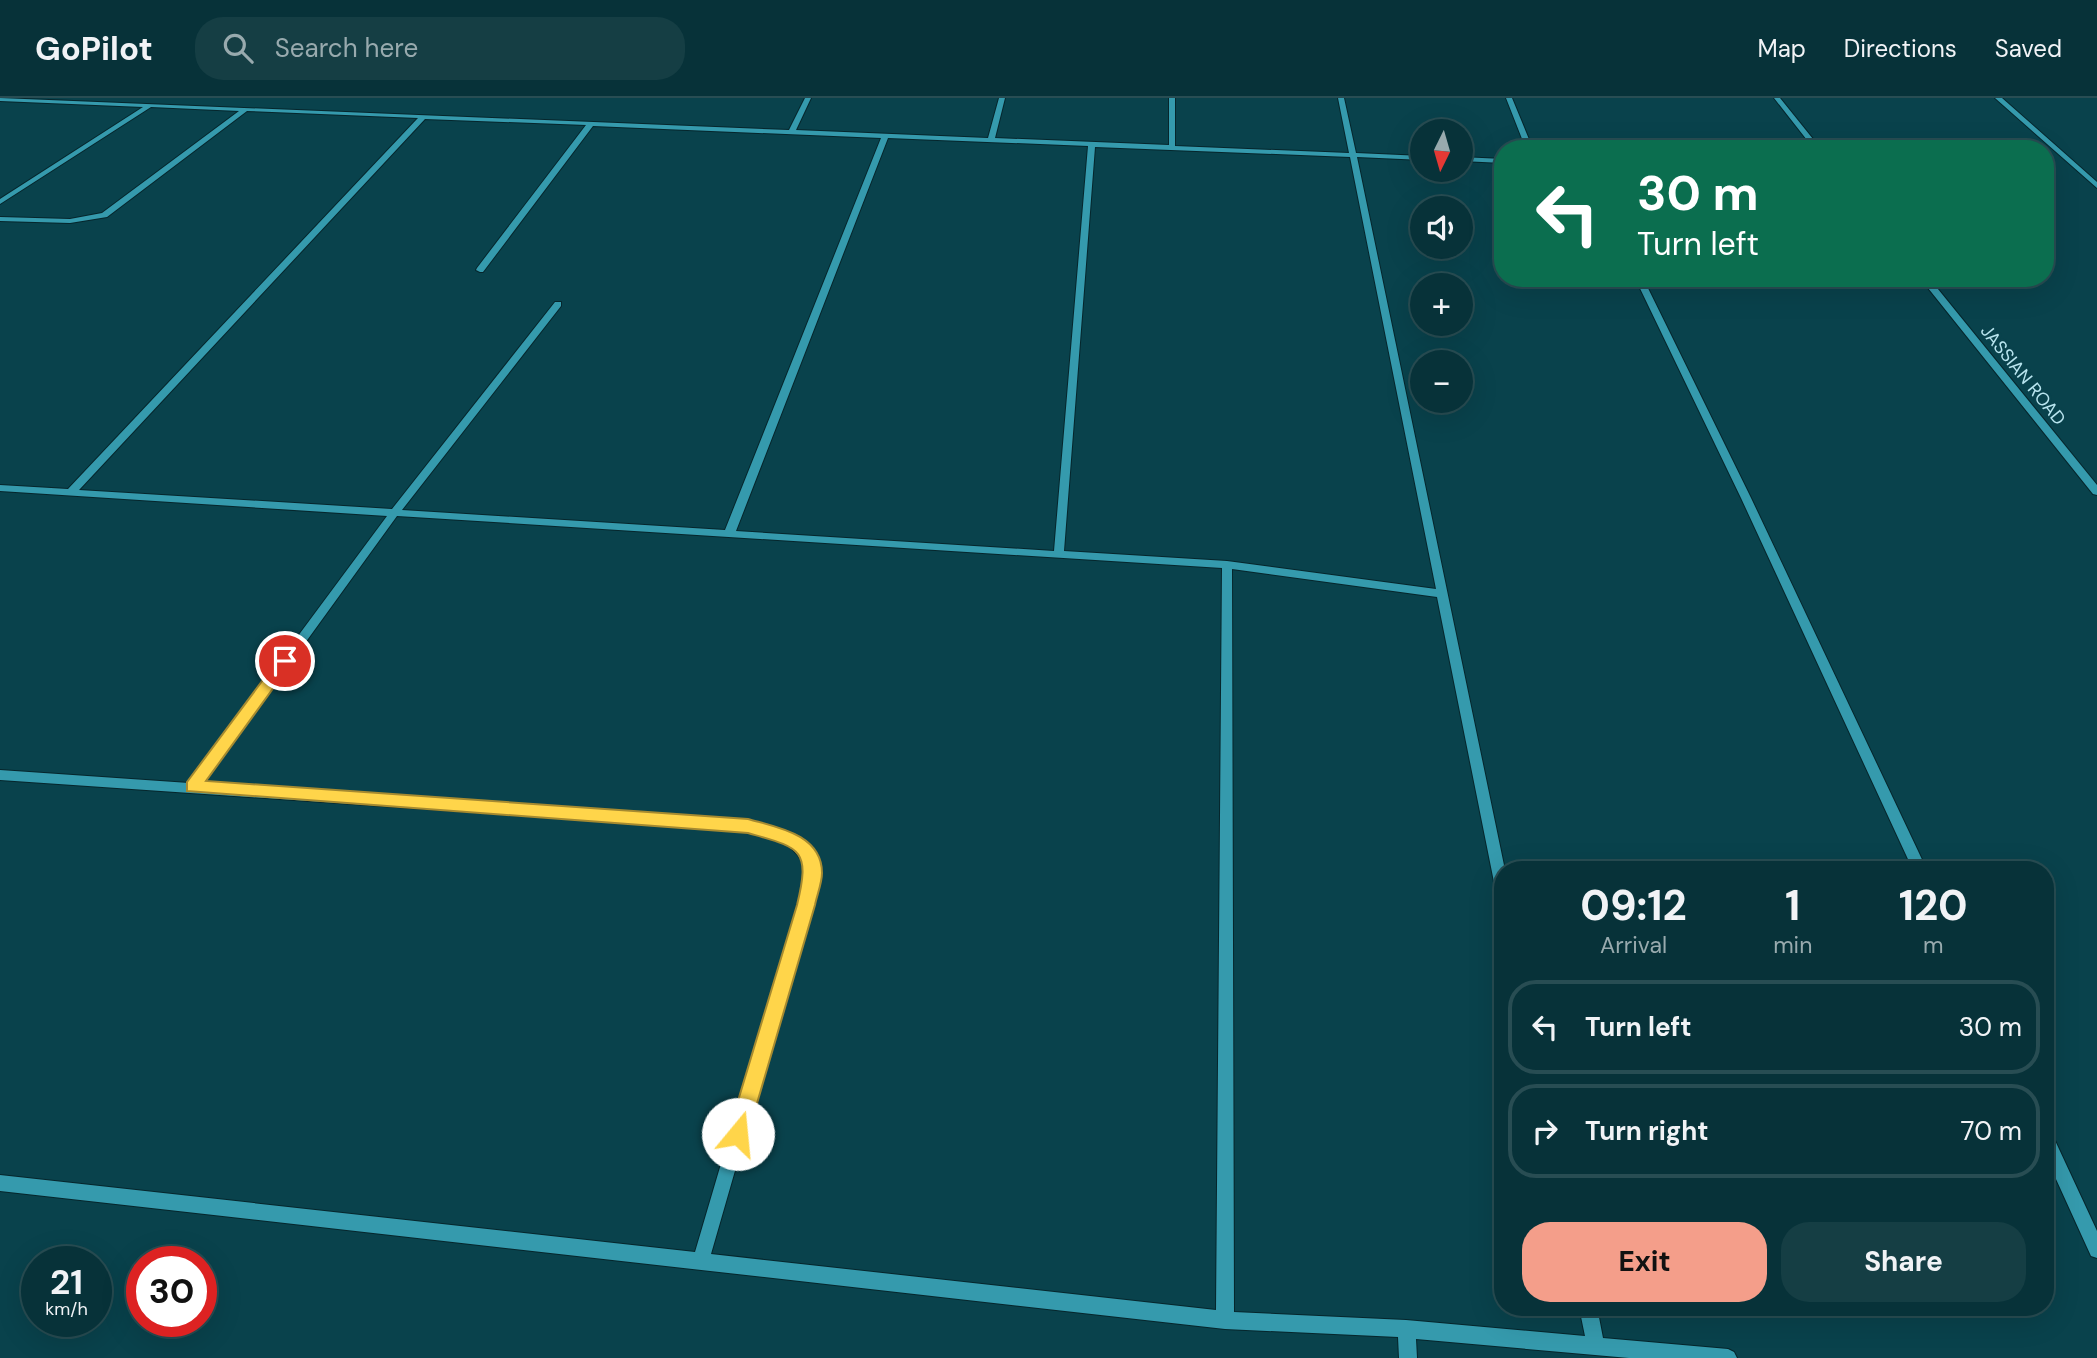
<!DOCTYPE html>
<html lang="en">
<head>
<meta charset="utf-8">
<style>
  :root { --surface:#073239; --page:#153e44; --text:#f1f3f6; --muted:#98aaae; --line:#284d53; --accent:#f49e8a }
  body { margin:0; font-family:"DM Sans",sans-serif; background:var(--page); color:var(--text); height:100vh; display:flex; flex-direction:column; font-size:26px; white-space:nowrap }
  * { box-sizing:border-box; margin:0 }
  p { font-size:23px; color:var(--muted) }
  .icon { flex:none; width:38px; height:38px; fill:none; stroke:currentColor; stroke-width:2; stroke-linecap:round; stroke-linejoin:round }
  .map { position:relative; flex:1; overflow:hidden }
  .side { position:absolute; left:1494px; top:763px; width:560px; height:455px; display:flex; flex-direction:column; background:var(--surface); border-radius:28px; box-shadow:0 7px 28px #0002,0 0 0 2px var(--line) }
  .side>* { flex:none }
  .top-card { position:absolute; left:1494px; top:42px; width:560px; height:147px; border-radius:28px; box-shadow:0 7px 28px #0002,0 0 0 2px var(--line); background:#0b6e4f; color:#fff; overflow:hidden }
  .needle { width:46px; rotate:185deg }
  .tools { position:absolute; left:1410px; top:21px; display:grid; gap:14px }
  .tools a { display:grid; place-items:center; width:63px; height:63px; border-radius:50%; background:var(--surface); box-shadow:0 7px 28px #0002,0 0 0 2px var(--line); font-size:35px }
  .speed { position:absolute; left:21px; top:1148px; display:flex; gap:14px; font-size:35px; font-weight:700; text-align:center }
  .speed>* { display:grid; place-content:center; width:91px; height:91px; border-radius:50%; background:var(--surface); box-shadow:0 7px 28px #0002,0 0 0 2px var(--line); line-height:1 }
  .speed small { font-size:18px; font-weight:400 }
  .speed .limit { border:10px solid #d22; background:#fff; color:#111 }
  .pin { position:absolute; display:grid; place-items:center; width:60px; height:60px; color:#fff; margin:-30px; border:4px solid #fff; border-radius:50%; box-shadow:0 2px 7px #0007 }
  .me { position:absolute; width:77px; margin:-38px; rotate:17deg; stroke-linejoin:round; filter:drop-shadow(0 0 5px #0008) }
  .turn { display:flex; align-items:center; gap:24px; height:147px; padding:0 28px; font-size:32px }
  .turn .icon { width:91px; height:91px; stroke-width:2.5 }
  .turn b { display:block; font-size:49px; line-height:60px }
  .eta { display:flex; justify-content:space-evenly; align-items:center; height:119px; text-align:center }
  .eta b { font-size:42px; font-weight:700; line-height:49px }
  .primary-button { display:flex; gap:14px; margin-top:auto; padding:14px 28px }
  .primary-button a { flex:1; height:80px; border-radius:28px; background:var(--accent); color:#111; font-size:28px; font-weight:700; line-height:80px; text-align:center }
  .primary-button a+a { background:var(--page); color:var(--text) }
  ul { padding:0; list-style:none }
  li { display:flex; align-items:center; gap:21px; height:94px; margin:0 14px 10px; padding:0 14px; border:4px solid var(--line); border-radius:28px }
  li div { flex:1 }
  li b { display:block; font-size:26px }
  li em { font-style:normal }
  header { display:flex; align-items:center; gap:42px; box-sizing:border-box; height:98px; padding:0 35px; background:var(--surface); border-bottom:2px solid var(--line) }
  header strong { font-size:33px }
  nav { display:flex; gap:38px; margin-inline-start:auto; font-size:24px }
  .search { width:490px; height:63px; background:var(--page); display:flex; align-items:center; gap:18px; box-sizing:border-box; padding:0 24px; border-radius:28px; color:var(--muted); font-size:26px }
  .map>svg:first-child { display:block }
</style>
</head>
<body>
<header>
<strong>GoPilot</strong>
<div class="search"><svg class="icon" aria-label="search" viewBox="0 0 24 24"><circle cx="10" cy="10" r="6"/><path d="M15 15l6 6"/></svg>Search here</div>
<nav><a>Map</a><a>Directions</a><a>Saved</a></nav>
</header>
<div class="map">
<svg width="2097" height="1260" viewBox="0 0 2097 1260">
  <rect width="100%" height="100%" fill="#09424c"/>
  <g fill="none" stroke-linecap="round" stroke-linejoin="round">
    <g stroke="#06262c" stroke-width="2">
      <path id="minor" d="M 0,0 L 789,32 L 805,0 L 811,0 L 796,32 L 988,40 L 999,0 L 1005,0 L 995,40 L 1169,47 L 1169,0 L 1175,0 L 1175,48 L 1349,55 L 1338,0 L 1344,0 L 1356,55 L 1423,58 L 1423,62 L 1357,59 L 1505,772 L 1503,772 L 1503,800 L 1498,798 L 1496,794 L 1437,499 L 1232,471 L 1234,1214 L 1406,1222 L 1585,1238 L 1579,1209 L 1597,1209 L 1603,1240 L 1728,1251 L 1734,1254 L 1737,1260 L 1629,1260 L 1416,1241 L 1417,1260 L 1399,1260 L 1398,1239 L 1225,1231 L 0,1093 L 0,1077 L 695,1154 L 807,774 C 796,744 776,741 748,733 L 0,682 L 0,672 L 189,685 L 387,418 L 0,393 L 0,387 L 68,391 L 418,20 L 247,13 L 107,119 L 70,125 L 0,123 L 0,119 L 70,121 L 102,115 L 239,13 L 151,9 L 0,106 L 0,101 L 143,9 L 0,3 ZM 425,21 L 586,27 L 477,170 L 476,172 L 480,174 L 483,174 L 593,28 L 881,40 L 725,432 L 402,412 L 561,208 L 561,204 L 555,204 L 392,411 L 79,392 ZM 888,40 L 1088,48 L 1054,453 L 736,433 ZM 1095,49 L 1350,59 L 1436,491 L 1227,463 L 1064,453 ZM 397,418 L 1222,470 L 1216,1212 L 711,1156 L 821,774 C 806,734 786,733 748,723 L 203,686 Z
        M 1506,0 L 1512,0 L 1533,51 L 1526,51 Z
        M 1774,0 L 1780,0 L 1821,51 L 1814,51 Z
        M 1995,0 L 2002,0 L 2097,84 L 2097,90 Z
        M 1461,59 L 1503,61 L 1503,65 L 1461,63 Z
        M 1635,180 L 1643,180 L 1751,400 L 1927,772 L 1913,772 L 1741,400 Z
        M 1920,180 L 1929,180 L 2097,387 L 2097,397 L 2093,396 Z
        M 2046,1034 L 2052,1036 L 2097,1133 L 2097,1160 L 2091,1158 L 2046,1059 Z"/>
    </g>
    <use href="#minor" fill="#359aad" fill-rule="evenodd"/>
  </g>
  <path fill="#ffd54a" stroke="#a68a30" stroke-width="2" d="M 285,558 L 290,559 L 290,567 L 206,683 L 748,721 C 776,729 822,736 822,775 C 822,785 817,797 815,807 L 746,1043 L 738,1046 L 731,1043 L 728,1036 L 797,807 C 811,750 800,750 748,735 L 187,693 L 187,684 L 280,559 Z"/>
  <g text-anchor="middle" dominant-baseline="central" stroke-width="5" stroke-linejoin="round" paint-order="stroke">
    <g font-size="18" fill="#b9e5ef" stroke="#09424c">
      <text transform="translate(2023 277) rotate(51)">JASSIAN ROAD</text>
    </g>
  </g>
</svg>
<div class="tools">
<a><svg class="needle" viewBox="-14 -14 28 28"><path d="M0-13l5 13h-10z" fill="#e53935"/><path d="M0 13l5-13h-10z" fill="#98aaae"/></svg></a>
<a><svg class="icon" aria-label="sound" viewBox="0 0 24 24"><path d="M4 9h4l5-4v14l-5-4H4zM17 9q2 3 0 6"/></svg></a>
<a>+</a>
<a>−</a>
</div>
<div class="speed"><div>21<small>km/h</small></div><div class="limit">30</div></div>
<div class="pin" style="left:285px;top:563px;background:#d93025"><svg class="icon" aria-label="arrive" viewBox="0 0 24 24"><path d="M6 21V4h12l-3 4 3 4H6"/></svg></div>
<svg class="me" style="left:738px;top:1036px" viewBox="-20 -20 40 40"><circle r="19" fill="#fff"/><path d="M0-13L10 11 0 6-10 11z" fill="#ffd54a"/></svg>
<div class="top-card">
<div class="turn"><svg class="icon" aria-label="left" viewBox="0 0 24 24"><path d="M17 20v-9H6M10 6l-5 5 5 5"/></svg><div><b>30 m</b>Turn left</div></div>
</div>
<section class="side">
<div class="eta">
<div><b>09:12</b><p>Arrival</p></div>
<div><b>1</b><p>min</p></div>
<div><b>120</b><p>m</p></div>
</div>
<ul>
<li><svg class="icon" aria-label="left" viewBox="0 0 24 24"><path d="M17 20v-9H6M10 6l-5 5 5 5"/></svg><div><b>Turn left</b></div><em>30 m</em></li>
<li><svg class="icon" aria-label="right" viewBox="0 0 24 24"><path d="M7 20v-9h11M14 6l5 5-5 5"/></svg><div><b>Turn right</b></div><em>70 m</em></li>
</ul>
<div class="primary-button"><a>Exit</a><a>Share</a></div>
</section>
</div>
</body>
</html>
